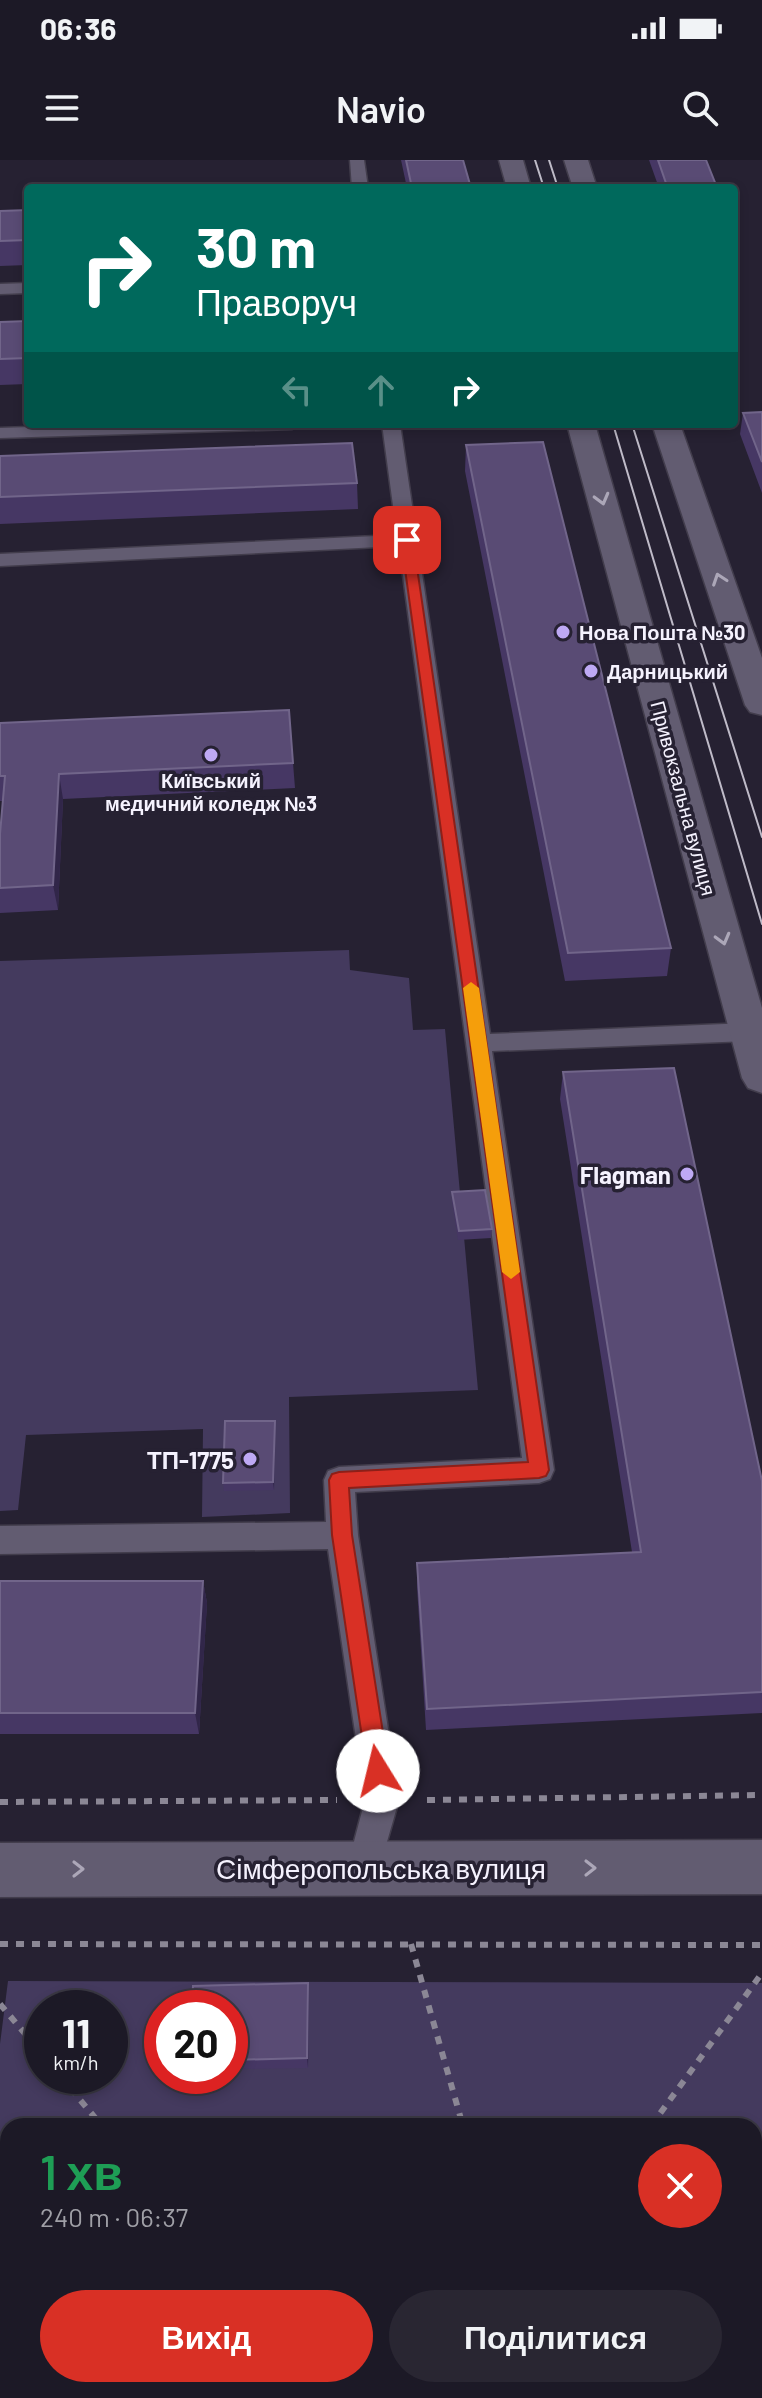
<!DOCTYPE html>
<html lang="uk">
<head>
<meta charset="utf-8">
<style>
  :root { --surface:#1c1926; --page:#292632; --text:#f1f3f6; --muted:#a0a0a7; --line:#3a3843; --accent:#d93025 }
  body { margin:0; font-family:Barlow,sans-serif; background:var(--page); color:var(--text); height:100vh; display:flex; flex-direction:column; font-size:30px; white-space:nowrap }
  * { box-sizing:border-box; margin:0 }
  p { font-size:26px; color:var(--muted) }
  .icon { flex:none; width:44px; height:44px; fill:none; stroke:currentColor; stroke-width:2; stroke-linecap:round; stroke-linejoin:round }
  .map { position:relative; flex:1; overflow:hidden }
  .details { position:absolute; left:0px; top:1958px; width:762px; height:280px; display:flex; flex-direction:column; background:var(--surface); border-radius:24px 24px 0 0; box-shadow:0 4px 12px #0003,0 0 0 2px var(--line) }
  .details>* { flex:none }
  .banner { position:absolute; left:24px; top:24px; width:714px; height:244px; border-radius:8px; box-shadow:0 4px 12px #0003,0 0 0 2px var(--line); background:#00695c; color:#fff; overflow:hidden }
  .speed { position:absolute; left:24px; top:1830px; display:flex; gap:16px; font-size:40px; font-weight:700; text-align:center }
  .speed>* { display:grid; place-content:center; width:104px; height:104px; border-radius:50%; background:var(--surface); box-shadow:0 4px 12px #0003,0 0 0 2px var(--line); line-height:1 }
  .speed small { font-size:20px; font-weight:400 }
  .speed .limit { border:12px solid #d22; background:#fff; color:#111 }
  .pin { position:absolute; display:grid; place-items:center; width:68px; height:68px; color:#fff; margin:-34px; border-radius:16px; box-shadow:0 4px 12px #0006 }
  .me { position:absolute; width:88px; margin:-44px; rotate:351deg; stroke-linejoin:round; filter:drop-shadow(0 0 6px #0008) }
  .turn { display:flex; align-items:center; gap:28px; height:168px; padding:0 40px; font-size:36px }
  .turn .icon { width:104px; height:104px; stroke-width:2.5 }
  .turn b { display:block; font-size:56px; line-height:68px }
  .lanes { display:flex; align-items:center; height:76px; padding:0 40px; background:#0003; justify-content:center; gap:40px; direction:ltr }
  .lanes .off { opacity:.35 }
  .round { display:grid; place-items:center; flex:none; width:84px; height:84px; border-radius:42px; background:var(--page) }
  .overview { display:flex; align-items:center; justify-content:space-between; height:136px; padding:0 40px }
  h1 { font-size:48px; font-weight:600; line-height:60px; color:#1e9e55 }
  .cta { display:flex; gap:16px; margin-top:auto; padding:16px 40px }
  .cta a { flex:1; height:92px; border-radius:48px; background:var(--accent); color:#fff; font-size:32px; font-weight:600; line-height:92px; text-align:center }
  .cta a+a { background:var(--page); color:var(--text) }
  .status { display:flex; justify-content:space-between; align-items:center; height:56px; padding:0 40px; background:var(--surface); direction:ltr }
  .status svg { height:22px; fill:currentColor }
  header { display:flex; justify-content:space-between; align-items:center; height:104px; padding:0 40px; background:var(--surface); font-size:36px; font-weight:600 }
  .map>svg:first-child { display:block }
</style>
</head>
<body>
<div class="status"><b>06:36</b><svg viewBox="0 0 49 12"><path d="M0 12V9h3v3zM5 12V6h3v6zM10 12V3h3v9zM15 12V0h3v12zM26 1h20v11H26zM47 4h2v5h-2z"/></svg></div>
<header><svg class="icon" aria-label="menu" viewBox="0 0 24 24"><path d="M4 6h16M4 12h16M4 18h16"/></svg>Navio<svg class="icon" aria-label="search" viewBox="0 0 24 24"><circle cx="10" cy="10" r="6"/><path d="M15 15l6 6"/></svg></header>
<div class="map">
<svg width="762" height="2238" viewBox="0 0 762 2238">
  <rect width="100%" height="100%" fill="#262132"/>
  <path fill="#443a5e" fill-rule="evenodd" d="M 349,790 L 350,810 L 409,818 L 413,870 L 445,869 L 478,1230 L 289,1237 L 290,1353 L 202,1357 L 203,1269 L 26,1275 L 18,1350 L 0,1351 L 0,801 Z
    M 8,1821 L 762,1823 L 762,2238 L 0,2238 L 0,1884 ZM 42,1848 L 110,1848 L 110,1916 L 42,1916 ZM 162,1848 L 230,1848 L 230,1916 L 162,1916 ZM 8,1966 L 754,1966 L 754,2230 L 8,2230 Z"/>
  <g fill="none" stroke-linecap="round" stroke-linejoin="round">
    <g stroke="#423d4c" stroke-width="3">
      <path id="service" d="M 350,0 L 364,0 L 368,28 L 352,28 Z
        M 28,123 L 28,133 L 0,134 L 0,124 Z
        M 118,264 L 301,264 L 292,269 L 0,278 L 0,268 Z
        M 382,264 L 400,264 L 490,874 L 748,863 L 757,866 L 761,872 L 757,878 L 748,881 L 492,891 L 554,1310 L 550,1319 L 539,1323 L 355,1332 L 358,1375 L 399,1640 L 376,1720 L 364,1725 L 352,1720 L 347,1708 L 365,1640 L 328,1389 L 0,1394 L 0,1366 L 326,1362 L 324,1320 L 328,1311 L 339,1307 L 522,1298 L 399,386 L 0,406 L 0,394 L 397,375 Z"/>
    </g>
    <g stroke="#423d4c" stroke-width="3">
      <path id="minor" d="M 762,1680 L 762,1734 L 0,1737 L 0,1683 Z"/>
    </g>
    <g stroke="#423d4c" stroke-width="3">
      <path id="secondary" d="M 499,0 L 523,0 L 531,28 L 507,28 Z
        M 564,0 L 588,0 L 597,28 L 573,28 Z
        M 567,264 L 595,264 L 762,848 L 762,933 L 748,928 L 742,918 Z
        M 652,264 L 680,264 L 762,498 L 762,555 L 750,552 L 745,545 Z"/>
    </g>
    <path stroke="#8b8795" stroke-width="6" stroke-dasharray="8 8" stroke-linecap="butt" d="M 427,1640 L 762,1635
      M 0,1642 L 337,1640
      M 0,1784 L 762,1785
      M 411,1784 L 463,1966
      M 0,1844 L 42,1894
      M 60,1916 L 102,1966
      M 651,1966 L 762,1813
      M 323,2230 L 330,2238
      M 540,2230 L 543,2238
      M 494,2238 L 498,2230"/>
    <use href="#service" fill="#625c71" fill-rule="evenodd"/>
    <use href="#minor" fill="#625c71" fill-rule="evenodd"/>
    <use href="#secondary" fill="#625c71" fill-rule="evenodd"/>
    <path stroke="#bfbbc8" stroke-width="2" d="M 535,0 L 544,28
      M 549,0 L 558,28
      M 613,264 L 762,764
      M 632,264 L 762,677"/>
  </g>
  <path fill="#463764" d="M 401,0 L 463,0 L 471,28 L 407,28 Z
    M 649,0 L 706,0 L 716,25 L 716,28 L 659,28 Z
    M 28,50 L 28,105 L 0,106 L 0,51 Z
    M 28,161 L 28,224 L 0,225 L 0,162 Z
    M 762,252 L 762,333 L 740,274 L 743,253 Z
    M 466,285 L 671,788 L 667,816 L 565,821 L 465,311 Z
    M 0,296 L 357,323 L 358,349 L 0,364 Z
    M 0,563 L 293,603 L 295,628 L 63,639 L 58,750 L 0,753 L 0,674 L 3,641 L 0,641 Z
    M 563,912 L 762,1321 L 762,1553 L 426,1570 L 417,1427 L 417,1403 L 632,1392 L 560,939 Z
    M 452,1032 L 492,1069 L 491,1078 L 458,1080 L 452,1041 Z
    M 275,1261 L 274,1330 L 224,1331 L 223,1323 Z
    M 0,1421 L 203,1421 L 207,1443 L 199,1574 L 0,1574 Z
    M 309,1833 L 308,1908 L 230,1909 L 230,1848 Z"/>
  <path fill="#312649" d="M 59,614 L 63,639 L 58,750 L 53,725 Z
    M 275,1261 L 275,1269 L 274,1330 L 273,1322 Z
    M 203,1421 L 207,1443 L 199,1574 L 195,1553 Z
    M 308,1823 L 309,1833 L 308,1908 L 307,1898 Z"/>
  <path fill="#594b74" stroke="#71658a" stroke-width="2" d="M 406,0 L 463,0 L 471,28 L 412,28 Z
    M 658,0 L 706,0 L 716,25 L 667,26 Z
    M 28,50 L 28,80 L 0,81 L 0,51 Z
    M 28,161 L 28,198 L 0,199 L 0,162 Z
    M 762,252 L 762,302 L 743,253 Z
    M 543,282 L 671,788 L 568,793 L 466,285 Z
    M 352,283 L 357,323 L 0,337 L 0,296 Z
    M 289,550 L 293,603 L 59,614 L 53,725 L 0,728 L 0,674 L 5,616 L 0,616 L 0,563 Z
    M 674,908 L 762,1321 L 762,1532 L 427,1549 L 417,1403 L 641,1392 L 563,912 Z
    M 485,1030 L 492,1069 L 459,1071 L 452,1032 Z
    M 225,1261 L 275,1261 L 273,1322 L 223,1323 Z
    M 0,1421 L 203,1421 L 195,1553 L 0,1553 Z
    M 308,1823 L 307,1898 L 230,1900 L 230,1848 L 192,1848 L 193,1826 Z"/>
  <defs><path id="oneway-chevron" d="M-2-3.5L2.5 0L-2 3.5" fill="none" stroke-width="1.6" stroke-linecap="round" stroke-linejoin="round" transform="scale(2)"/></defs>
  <g stroke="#aca7b8">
    <use href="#oneway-chevron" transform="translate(602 339) rotate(75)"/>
    <use href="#oneway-chevron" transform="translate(719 419) rotate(-109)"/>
    <use href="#oneway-chevron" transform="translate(723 779) rotate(75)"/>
    <use href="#oneway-chevron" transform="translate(590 1708)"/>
    <use href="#oneway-chevron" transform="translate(78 1709)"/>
  </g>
  <path fill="#d93025" stroke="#8d1f18" stroke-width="2" d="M 407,376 L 413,380 L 549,1310 L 546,1316 L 539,1318 L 349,1328 L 352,1375 L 389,1611 L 386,1618 L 378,1621 L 370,1618 L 367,1611 L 332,1375 L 329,1320 L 332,1314 L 339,1312 L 528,1302 L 401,380 Z"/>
  <path fill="#f59e0b" d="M 471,822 L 479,828 L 520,1112 L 511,1119 L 502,1112 L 463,828 Z"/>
  <g fill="#bea9f4" stroke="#262132" stroke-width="3">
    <circle cx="563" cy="472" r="8"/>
    <circle cx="591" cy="511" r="8"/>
    <circle cx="211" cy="595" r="8"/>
    <circle cx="687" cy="1014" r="8"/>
    <circle cx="250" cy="1299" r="8"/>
  </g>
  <g text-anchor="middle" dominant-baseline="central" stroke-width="7" stroke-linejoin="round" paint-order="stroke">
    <g font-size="20" font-weight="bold" fill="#f5f2fe" stroke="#262132" text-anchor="start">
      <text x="579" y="472">Нова Пошта №30</text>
      <text x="607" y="511">Дарницький</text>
      <text x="211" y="620" text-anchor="middle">Київський<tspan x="211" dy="23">медичний коледж №3</tspan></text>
    </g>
    <g font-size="20" fill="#f5f2fe" stroke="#262132">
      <text transform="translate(684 638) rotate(75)">Привокзальна вулиця</text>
    </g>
    <g font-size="24" font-weight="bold" fill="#f5f2fe" stroke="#262132" text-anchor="end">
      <text x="671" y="1014">Flagman</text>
      <text x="234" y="1299">ТП-1775</text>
    </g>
    <g font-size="28" fill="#f5f2fe" stroke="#262132">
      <text x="381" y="1708">Сімферопольська вулиця</text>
    </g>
  </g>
</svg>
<div class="speed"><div>11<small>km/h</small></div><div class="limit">20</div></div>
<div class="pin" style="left:407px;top:380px;background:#d93025"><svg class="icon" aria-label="arrive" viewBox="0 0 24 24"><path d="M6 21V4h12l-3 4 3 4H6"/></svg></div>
<svg class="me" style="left:378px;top:1611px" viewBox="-20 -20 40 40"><circle r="19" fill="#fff"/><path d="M0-13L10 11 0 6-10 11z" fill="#d93025"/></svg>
<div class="banner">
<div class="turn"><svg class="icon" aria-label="right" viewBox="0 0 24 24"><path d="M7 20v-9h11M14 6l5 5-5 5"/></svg><div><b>30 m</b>Праворуч</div></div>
<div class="lanes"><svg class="icon off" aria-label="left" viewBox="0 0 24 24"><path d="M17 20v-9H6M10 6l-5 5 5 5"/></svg><svg class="icon off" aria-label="ahead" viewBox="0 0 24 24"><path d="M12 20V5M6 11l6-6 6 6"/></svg><svg class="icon" aria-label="right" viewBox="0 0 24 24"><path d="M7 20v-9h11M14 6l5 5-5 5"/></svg></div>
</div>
<section class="details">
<div class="overview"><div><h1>1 хв</h1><p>240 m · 06:37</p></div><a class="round" style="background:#d93025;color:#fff"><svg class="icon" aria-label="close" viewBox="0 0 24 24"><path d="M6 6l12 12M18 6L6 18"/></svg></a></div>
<div class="cta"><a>Вихід</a><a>Поділитися</a></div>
</section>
</div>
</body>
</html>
